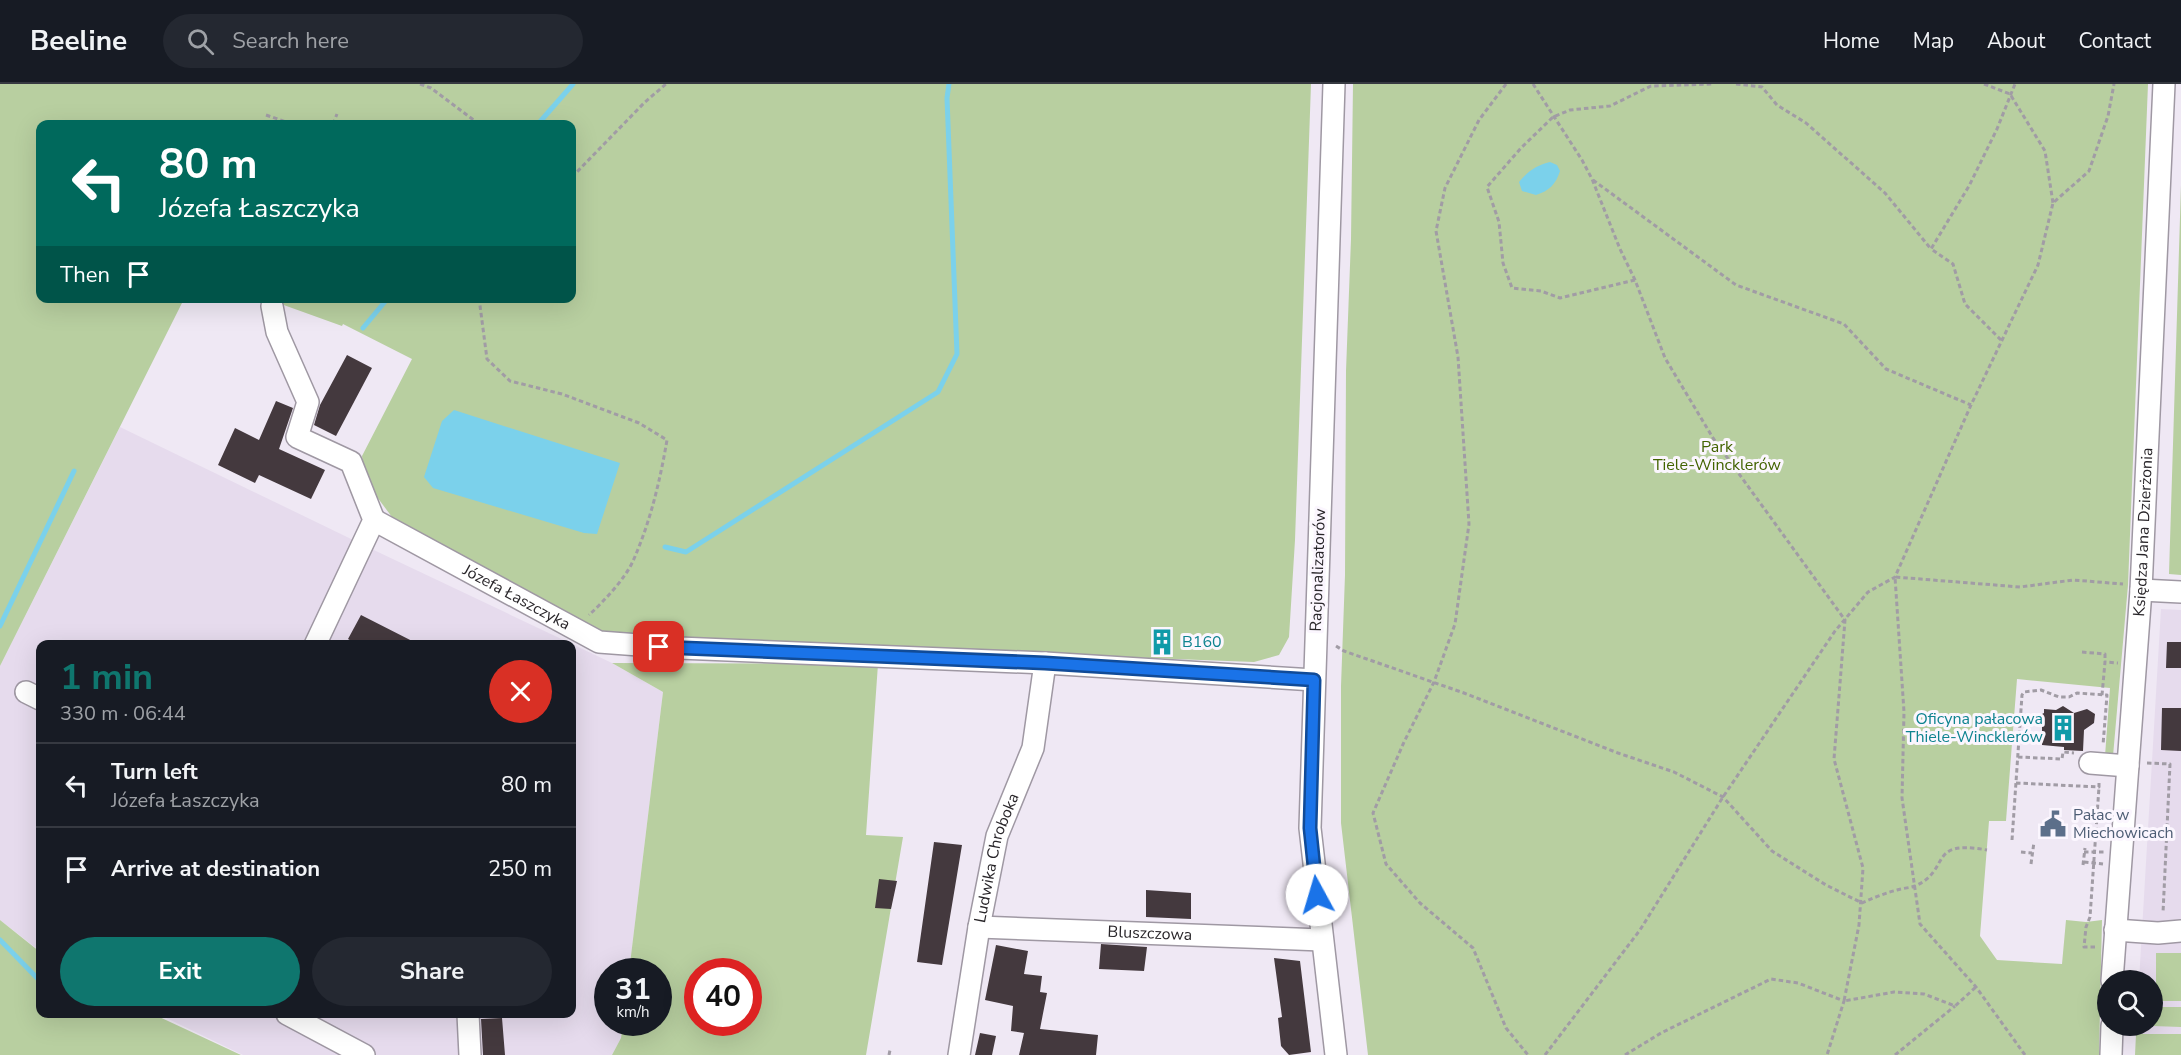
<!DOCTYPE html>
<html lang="en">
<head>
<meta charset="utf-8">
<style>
  :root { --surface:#171b24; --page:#242831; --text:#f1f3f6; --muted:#9ea1a6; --line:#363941; --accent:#0f766e }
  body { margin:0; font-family:"Nunito Sans",sans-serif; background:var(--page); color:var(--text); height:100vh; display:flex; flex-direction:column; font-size:22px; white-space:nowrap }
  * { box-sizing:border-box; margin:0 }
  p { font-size:20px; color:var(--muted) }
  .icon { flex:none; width:33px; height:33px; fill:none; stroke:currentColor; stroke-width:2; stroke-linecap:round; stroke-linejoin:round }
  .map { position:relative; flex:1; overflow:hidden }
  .details { position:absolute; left:36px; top:556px; width:540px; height:378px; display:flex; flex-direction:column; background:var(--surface); border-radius:12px; box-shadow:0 6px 24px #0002 }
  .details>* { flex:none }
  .hud { position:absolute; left:36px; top:36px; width:540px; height:183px; border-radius:12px; box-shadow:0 6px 24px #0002; background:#00695c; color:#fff; overflow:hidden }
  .buttons { position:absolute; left:2097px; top:886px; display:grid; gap:12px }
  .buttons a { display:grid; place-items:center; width:66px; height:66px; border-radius:50%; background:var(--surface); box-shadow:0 6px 24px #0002; font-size:30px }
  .speed { position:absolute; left:594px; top:874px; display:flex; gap:12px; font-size:30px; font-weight:700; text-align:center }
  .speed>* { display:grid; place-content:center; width:78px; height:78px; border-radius:50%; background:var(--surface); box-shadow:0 6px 24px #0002; line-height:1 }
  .speed small { font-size:15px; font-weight:400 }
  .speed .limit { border:9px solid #d22; background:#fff; color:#111 }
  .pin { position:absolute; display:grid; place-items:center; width:51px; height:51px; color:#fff; margin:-26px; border-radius:12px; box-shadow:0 3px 9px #0006 }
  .me { position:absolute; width:66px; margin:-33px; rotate:354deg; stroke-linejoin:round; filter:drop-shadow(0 0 4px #0008) }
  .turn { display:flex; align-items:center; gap:21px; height:126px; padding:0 24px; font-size:27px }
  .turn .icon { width:78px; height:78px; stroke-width:2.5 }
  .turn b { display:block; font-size:42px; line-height:51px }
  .then { display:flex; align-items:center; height:57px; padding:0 24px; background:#0003; gap:12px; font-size:22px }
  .round { display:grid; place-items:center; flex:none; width:63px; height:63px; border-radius:32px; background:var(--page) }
  .overview { display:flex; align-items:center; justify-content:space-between; height:102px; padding:0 24px }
  h1 { font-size:36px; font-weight:700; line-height:45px; color:var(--accent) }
  .cta { display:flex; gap:12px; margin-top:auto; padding:12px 24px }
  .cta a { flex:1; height:69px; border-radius:36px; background:var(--accent); color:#fff; font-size:24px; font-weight:700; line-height:69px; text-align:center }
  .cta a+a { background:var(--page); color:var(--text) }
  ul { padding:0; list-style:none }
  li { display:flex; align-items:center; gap:18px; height:84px; padding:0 24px; border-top:2px solid var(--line) }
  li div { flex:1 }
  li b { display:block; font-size:22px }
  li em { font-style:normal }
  header { display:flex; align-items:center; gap:36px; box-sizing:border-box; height:84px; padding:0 30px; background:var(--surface); border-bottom:2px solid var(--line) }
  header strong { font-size:28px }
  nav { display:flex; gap:33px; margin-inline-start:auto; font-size:21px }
  .search { width:420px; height:54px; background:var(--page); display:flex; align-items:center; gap:15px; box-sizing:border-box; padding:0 21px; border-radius:33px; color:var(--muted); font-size:22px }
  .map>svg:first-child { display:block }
</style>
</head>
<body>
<header>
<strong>Beeline</strong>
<div class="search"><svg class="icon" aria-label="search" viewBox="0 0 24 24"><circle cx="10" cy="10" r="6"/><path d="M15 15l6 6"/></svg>Search here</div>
<nav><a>Home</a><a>Map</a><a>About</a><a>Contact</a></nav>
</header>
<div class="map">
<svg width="2181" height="971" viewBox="0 0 2181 971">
  <rect width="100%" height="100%" fill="#efe8f4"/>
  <path fill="#e6dbed" d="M 120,343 L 378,468 L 612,579 L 663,608 L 629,888 L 608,888 L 608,939 L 623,939 L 621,954 L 612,971 L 243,971 L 158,930 L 572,930 L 572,561 L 40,561 L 40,867 L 0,836 L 0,582 Z
    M 2161,525 L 2181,526 L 2181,950 L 2136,950 L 2137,942 L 2152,942 L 2152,897 L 2139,897 Z"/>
  <path fill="#b8cfa0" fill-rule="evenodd" d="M 0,0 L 1311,0 L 1295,456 L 1289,553 L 1279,571 L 1254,578 L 616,554 L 598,550 L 392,433 L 365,397 L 362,372 L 412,275 L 343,240 L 342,242 L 267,215 L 572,214 L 572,40 L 40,40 L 40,214 L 184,215 L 0,582 Z
    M 1353,0 L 2148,0 L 2128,501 L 2113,672 L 2105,672 L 2110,604 L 2017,595 L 2006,737 L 1989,737 L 1980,852 L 1997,876 L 2062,880 L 2066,836 L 2086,838 L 2102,836 L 2099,971 L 1368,971 L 1341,739 L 1341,602 L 1345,491 L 1346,287 L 1351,155 Z
    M 2181,101 L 2181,491 L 2169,490 Z
    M 612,579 L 878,580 L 866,751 L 903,753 L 866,971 L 612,971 L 621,954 L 623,939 L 658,939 L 658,888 L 629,888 L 663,608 ZM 698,888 L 748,888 L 748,939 L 698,939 Z
    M 0,836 L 40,868 L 40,930 L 153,930 L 241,971 L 0,971 Z
    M 2156,869 L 2181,869 L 2181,917 L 2156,917 Z
    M 2153,923 L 2181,923 L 2181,943 L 2153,942 Z
    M 2136,950 L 2181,950 L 2181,971 L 2135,971 Z"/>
  <path fill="#7bd1eb" d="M 1550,78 L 1557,81 L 1560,87 C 1556,100 1549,107 1536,111 L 1522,107 L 1519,98 C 1528,87 1537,81 1550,78 Z
    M 454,326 L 620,379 L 597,450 L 584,449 L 433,404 L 424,393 L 442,337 Z"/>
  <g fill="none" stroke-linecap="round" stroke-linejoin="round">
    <path stroke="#7bd1eb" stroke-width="5" d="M 538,40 L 573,0
      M 363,244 L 388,214
      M 665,463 L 686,468 L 938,308 L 957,270 L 947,14 L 949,0
      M 0,542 L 74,387
      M 0,856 L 40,897"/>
  </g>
  <path fill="#44393e" d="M 347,271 L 372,284 L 336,352 L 314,341 L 320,321 Z
    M 276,317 L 293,324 L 279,365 L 325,386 L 311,415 L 259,391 L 255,399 L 218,381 L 235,344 L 259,356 Z
    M 361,531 L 420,561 L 358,561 L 348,555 Z
    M 2167,558 L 2181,558 L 2181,584 L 2166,584 Z
    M 2063,622 L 2074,629 L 2087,625 L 2095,630 L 2094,639 L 2084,646 L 2083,667 L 2064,666 L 2064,663 L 2042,661 L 2042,640 L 2032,635 L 2044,629 L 2044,625 L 2056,626 Z
    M 2162,624 L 2181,624 L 2181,667 L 2161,666 Z
    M 934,758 L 962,761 L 942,881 L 917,878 Z
    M 879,795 L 897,797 L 891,825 L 875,824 Z
    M 1146,806 L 1191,809 L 1191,835 L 1146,833 Z
    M 1101,860 L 1147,863 L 1144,887 L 1099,885 Z
    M 996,861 L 1028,867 L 1024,890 L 1042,892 L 1040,908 L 1047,909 L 1040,945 L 1098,951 L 1096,971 L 1019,971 L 1024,949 L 1011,947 L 1013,922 L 985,916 Z
    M 1274,874 L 1300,877 L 1311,968 L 1289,971 L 1281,962 L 1278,934 L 1282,933 Z
    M 502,934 L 505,971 L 483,971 L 481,935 Z
    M 980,949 L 996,952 L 992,971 L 975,971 Z"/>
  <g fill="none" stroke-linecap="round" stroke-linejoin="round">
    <g stroke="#9f98a3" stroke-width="24">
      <g id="minor">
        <path d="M 1334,0 L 1310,744 L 1336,971"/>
        <path d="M 272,222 L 277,248 L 308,318 L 297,353 L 351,378 L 374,436 L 315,561"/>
        <path id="s1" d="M 374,436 L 599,558 L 679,564 L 1045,579 L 1314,596"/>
        <path d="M 2141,506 L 2181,508"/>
        <path d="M 26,608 L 40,615"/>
        <path d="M 2090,679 L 2128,682"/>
        <path id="s2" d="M 979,843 L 1322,856"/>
        <path d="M 2115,846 L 2158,849 L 2181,847"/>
        <path id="s3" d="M 2112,897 L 2141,506 L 2164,0"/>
        <path d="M 287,930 L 364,971"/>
        <path d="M 468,930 L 470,971"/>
        <path id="s4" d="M 959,971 L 979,843 L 997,752 L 1033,664 L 1045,579"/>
        <path d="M 2111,971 L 2112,942"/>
      </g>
    </g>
    <path stroke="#a19ca5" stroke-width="3" stroke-dasharray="4.5 3" stroke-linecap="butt" d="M 420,0 L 431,4 L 479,40
      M 1506,0 L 1479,36 L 1445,104 L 1436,147 L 1458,273 L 1469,440 L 1455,540 L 1434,598 L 1404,658 L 1373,729 L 1386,780 L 1420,819 L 1473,864 L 1506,944 L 1528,971
      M 1533,0 L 1582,76 L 1592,95 L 1620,165 L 1635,196 L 1665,274 L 1713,354 L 1845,536 L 1834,675 L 1863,784 L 1859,841 L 1844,917 L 1894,908 L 1924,910 L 1955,922 L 1976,903
      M 1736,0 L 1762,3 L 1777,21 L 1806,39 L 1885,109 L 1931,165
      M 1984,0 L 2010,10 L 2045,67 L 2053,119
      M 266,31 L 292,40
      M 333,40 L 337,30
      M 572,93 L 645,18 L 666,0
      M 1593,96 L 1736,201 L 1844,240 L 1886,285 L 1971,321
      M 1635,196 L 1560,214 L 1541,207 L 1512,204 L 1503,179 L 1499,138 L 1487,103 L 1521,64 L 1553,33 L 1570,26 L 1610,22 L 1651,2 L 1714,0
      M 350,214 L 353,216
      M 479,214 L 487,275 L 510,297 L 562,310 L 639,339 L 667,356 C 660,397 650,439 633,477 C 625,495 604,517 589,531
      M 2001,256 L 1965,220 L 1953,180 L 1931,165 L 1969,102 L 1997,45 L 2015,0
      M 1336,562 L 1344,567 L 1464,609 L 1618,669 L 1674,688 L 1723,713 L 1772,767 L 1826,801 L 1862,819 C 1873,814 1885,809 1897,806 C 1903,804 1910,804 1915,802 C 1952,786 1926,755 1987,766
      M 2082,568 L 2105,570 L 2105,578
      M 2102,611 L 2105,578 L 2118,579
      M 2018,673 L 2062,675 L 2063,668 L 2074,669
      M 2147,679 L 2170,680 L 2163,829
      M 2016,699 L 2099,703 L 2099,698
      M 2012,756 L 2022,611 L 2024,608 L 2041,606 L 2059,613 L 2069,613 L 2077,609 L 2107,611 L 2103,661
      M 2021,768 L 2032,769
      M 2084,768 L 2104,768
      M 2084,778 L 2103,780
      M 2031,780 L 2034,758
      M 2083,781 L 2085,764
      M 2095,863 L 2084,863 L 2086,843 L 2090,833 L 2099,703
      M 2102,926 L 2102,911
      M 889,971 L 890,966
      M 1545,971 L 1640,846 L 1723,713 L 1835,547 L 1868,508 L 1895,493 L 1971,321 L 2038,181 L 2053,119 L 2089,87 L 2108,32 L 2114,0
      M 1625,971 L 1661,949 L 1771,895 L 1798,899 L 1844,917 L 1827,971
      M 1895,971 L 1955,922
      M 2025,971 L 1976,903 L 1920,840 L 1902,714 L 1904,628 L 1895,493 L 2020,503 L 2073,496 L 2123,500"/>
    <use href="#minor" stroke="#fff" stroke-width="21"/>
  </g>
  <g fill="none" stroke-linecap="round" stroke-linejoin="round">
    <g stroke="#114b97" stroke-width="15">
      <path id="route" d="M 659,563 L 1045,579 L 1314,596 L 1310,744 L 1317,811"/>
    </g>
    <use href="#route" stroke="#1a73e8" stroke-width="10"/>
  </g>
  <defs>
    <g id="building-bare" transform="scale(2.07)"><path d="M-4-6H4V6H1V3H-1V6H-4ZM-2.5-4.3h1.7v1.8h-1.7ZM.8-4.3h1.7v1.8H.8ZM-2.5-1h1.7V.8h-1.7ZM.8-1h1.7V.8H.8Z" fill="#0f9aa8" stroke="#fbf6fe" stroke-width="2.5" paint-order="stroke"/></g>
    <g id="civic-bare" transform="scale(2.07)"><path d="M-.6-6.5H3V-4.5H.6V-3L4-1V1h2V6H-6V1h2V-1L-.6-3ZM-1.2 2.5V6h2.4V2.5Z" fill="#5c6f8a" stroke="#fbf6fe" stroke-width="2.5" paint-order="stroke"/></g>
  </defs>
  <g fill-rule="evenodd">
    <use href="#building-bare" x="1162" y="558"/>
    <use href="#building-bare" x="2063" y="644"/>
    <use href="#civic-bare" x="2053" y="740"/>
  </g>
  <g text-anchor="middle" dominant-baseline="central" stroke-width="6" stroke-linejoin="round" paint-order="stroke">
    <g font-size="16" fill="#426300" stroke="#fbf6fe">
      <text x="1717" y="363">Park<tspan x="1717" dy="18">Tiele-Wincklerów</tspan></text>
    </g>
    <g font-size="16" fill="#282529" stroke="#fbf6fe">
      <text stroke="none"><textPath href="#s3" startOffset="450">Księdza Jana Dzierżonia</textPath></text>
      <text transform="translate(1318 486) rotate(-88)">Racjonalizatorów</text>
      <text stroke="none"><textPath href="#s1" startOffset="162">Józefa Łaszczyka</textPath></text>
      <text stroke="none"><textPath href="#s4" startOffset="201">Ludwika Chroboka</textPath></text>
      <text stroke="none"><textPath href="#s2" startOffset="171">Bluszczowa</textPath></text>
    </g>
    <g font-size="16" fill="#0d838f" stroke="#fbf6fe" text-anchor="start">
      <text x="1182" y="558">B160</text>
      <text x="2043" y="635" text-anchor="end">Oficyna pałacowa<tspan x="2043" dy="18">Thiele-Wincklerów</tspan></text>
    </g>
    <g font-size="16" fill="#4e5e75" stroke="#fbf6fe" text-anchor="start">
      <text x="2073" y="731">Pałac w<tspan x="2073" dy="18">Miechowicach</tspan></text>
    </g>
  </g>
</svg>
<div class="buttons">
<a><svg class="icon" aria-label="search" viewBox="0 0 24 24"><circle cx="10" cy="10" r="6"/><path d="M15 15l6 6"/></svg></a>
</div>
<div class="speed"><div>31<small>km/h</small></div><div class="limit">40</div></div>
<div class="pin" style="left:659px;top:563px;background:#d93025"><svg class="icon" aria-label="arrive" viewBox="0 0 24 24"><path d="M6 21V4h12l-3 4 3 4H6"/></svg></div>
<svg class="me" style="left:1317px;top:811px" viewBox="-20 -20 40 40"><circle r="19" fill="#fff"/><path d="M0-13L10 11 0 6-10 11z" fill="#1a73e8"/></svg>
<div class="hud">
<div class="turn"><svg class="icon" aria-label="left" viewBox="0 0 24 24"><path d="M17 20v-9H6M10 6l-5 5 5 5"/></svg><div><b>80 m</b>Józefa Łaszczyka</div></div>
<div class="then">Then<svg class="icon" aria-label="arrive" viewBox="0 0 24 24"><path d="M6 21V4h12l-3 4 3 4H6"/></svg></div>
</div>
<section class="details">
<div class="overview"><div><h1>1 min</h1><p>330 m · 06:44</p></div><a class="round" style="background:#d93025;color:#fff"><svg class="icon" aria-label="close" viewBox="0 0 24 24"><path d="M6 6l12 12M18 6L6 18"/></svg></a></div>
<ul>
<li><svg class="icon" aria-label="left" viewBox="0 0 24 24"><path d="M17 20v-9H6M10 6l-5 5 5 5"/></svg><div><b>Turn left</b><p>Józefa Łaszczyka</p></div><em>80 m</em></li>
<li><svg class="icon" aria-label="arrive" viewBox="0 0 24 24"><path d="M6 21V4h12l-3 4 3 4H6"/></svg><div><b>Arrive at destination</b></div><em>250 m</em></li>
</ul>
<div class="cta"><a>Exit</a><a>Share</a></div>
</section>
</div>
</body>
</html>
